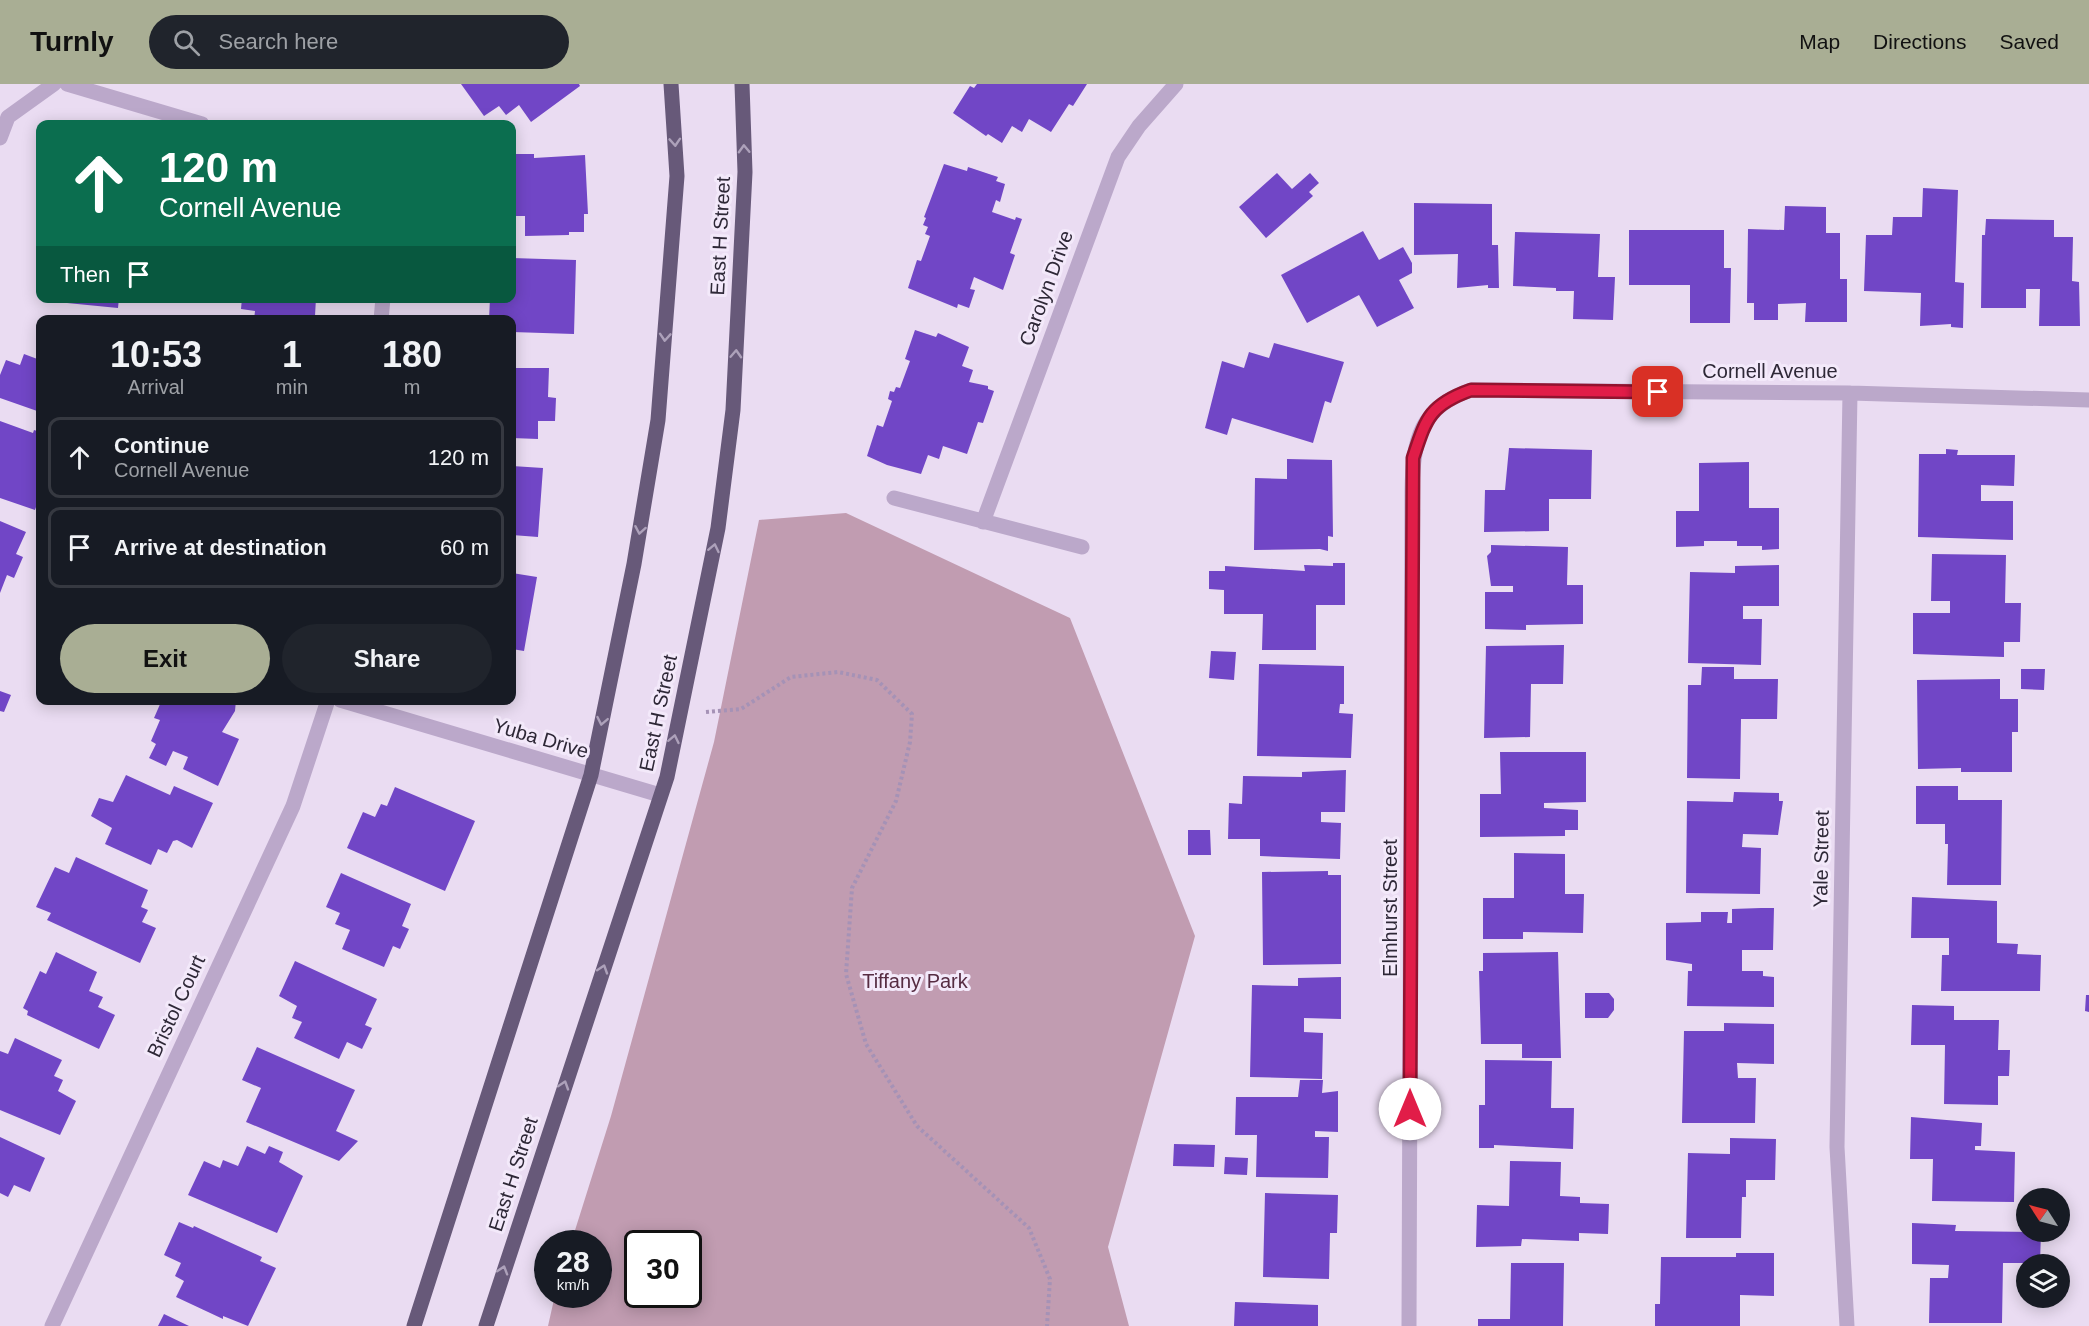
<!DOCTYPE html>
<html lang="en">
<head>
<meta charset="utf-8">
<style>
  :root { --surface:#171b24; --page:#20242c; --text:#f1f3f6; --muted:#9ea1a6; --line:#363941; --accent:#a9ae94 }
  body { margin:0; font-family:Arial,sans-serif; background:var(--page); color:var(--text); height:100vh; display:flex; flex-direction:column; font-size:22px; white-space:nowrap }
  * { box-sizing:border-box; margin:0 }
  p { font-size:20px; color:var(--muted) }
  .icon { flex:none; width:33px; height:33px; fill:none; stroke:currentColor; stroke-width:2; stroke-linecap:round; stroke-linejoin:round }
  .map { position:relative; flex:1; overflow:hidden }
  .sheet { position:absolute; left:36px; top:231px; width:480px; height:390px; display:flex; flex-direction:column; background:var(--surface); border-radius:12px; box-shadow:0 3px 15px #0003 }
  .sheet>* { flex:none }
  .banner { position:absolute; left:36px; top:36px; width:480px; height:183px; border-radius:12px; box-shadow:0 3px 15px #0003; background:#0b6e4f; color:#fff; overflow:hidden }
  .needle { width:39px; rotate:306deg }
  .controls { position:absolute; left:2016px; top:1104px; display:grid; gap:12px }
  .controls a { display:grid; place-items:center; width:54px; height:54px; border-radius:50%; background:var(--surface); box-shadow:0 3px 15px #0003; font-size:30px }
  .speed { position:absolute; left:534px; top:1146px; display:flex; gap:12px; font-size:30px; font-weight:700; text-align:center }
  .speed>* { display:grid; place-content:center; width:78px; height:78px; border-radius:50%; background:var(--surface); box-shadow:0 3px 15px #0003; line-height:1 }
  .speed small { font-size:15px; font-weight:400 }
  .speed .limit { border:3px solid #111; border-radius:9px; background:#fff; color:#111 }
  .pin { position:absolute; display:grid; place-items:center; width:51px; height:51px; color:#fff; margin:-26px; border-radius:12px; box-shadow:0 3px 9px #0006 }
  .me { position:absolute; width:66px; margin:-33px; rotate:0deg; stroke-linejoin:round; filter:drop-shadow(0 0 4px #0008) }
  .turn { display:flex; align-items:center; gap:21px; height:126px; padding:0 24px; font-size:27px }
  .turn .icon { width:78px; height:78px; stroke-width:2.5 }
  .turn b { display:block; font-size:42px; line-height:51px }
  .then { display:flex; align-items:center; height:57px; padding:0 24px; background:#0003; gap:12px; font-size:22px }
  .eta { display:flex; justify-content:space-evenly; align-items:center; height:102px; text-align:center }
  .eta b { font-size:36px; font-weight:600; line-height:42px }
  .cta { display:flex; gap:12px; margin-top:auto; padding:12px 24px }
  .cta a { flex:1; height:69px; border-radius:36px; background:var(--accent); color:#111; font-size:24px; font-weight:600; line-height:69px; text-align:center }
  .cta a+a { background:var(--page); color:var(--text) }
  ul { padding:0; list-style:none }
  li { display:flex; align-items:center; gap:18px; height:81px; margin:0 12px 9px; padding:0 12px; border:3px solid var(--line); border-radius:12px }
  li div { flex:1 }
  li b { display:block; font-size:22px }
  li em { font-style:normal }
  header { display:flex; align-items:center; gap:36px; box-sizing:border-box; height:84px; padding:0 30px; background:var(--accent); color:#111 }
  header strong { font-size:28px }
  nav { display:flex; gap:33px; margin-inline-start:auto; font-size:21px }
  .search { width:420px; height:54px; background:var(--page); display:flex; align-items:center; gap:15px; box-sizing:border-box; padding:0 21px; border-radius:33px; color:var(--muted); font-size:22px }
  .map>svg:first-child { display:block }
</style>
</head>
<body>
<header>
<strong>Turnly</strong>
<div class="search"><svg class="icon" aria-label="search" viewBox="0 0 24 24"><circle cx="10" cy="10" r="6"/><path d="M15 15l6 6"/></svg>Search here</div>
<nav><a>Map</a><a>Directions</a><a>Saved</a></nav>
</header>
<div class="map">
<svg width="2089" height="1242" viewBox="0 0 2089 1242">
  <rect width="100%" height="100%" fill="#eadcf2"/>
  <path fill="#c19cb1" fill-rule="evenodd" d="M 846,429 L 1070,534 L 1195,852 L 1108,1163 L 1129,1242 L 548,1242 L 555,1211 L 598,1210 L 598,1160 L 571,1159 L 611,1032 L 714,658 L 759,436 ZM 638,1160 L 688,1160 L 688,1210 L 638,1210 Z"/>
  <path fill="#7146c6" d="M 461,0 L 579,0 L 580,2 L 531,38 L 519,21 L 506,31 L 499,22 L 484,32 Z
    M 977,0 L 1087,0 L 1073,22 L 1069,20 L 1051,48 L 1029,35 L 1022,48 L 1012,42 L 1002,59 L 988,50 L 986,52 L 953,29 L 970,2 L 974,4 Z
    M 512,70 L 534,70 L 534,74 L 585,71 L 588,130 L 584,130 L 584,148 L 569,148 L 569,151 L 525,152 L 525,132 L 512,132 Z
    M 944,80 L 967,87 L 968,83 L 998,93 L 996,97 L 1005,100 L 1000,118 L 996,116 L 992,128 L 1015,136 L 1016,133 L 1022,135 L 1010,169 L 1015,171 L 1003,206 L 974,193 L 970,205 L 975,206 L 969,224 L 958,220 L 957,224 L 908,204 L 917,176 L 921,177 L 930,152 L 925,150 L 928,143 L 923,141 L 926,134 L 924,133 Z
    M 1277,89 L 1292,105 L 1310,89 L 1319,99 L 1309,108 L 1313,112 L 1266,154 L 1239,123 Z
    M 1923,104 L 1958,106 L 1955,198 L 1964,199 L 1963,244 L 1951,243 L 1951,240 L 1920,242 L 1921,209 L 1864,207 L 1866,151 L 1892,151 L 1893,133 L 1922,133 Z
    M 1414,119 L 1492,120 L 1492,161 L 1498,161 L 1499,204 L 1488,204 L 1488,201 L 1457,204 L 1458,170 L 1414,171 Z
    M 1785,122 L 1826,123 L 1826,149 L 1840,149 L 1840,195 L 1847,195 L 1847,238 L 1805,238 L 1806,219 L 1778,220 L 1778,236 L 1754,236 L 1754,219 L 1747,219 L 1748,145 L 1784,146 Z
    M 1986,135 L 2054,136 L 2054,153 L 2073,153 L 2072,197 L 2079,198 L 2080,242 L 2039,242 L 2040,205 L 2026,205 L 2026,224 L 1981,224 L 1982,151 L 1985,151 Z
    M 1629,146 L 1724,146 L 1724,184 L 1731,184 L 1730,239 L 1690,239 L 1690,201 L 1629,201 Z
    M 1363,147 L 1379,176 L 1403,163 L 1412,179 L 1412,189 L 1399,196 L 1414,224 L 1377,243 L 1359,211 L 1307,239 L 1281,191 Z
    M 1515,148 L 1600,150 L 1598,193 L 1615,193 L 1613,236 L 1573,235 L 1574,207 L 1556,207 L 1556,204 L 1513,202 Z
    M 512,174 L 576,176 L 574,250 L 512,248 L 512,236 L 489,236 L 490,214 L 512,214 Z
    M 67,214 L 119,214 L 118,224 L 67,219 Z
    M 242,214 L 316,214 L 315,232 L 312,231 L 312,236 L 254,236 L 255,227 L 241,225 Z
    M 915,246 L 936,253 L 938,249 L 969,263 L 962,282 L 973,286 L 969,298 L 988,302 L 988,305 L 994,307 L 983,339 L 978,338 L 967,370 L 943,362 L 939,375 L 928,371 L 921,390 L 887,381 L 867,372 L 877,341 L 883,343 L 892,317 L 888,315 L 890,307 L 894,308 L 896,303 L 900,304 L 910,277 L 905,275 Z
    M 1274,259 L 1344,278 L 1331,319 L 1325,317 L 1313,359 L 1232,334 L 1227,351 L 1205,344 L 1222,277 L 1244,284 L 1249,268 L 1269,274 Z
    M 24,270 L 40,276 L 40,328 L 0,314 L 0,291 L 6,276 L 20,281 Z
    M 512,284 L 549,284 L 548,313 L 556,314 L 555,337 L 538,337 L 538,355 L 512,354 Z
    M 0,337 L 33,349 L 34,346 L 40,348 L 40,411 L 35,426 L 0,414 Z
    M 1509,364 L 1592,366 L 1591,415 L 1549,415 L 1549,447 L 1484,448 L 1485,406 L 1505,406 Z
    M 1946,365 L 1958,366 L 1957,371 L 2015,371 L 2014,402 L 1981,401 L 1981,417 L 2013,417 L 2013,456 L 1918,453 L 1919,370 L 1946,370 Z
    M 1287,375 L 1332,376 L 1333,453 L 1328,452 L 1328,467 L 1320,465 L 1254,466 L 1255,394 L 1287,395 Z
    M 1749,378 L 1749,424 L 1779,424 L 1779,465 L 1762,466 L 1762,462 L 1737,462 L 1737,457 L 1704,457 L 1704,462 L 1676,463 L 1676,427 L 1699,427 L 1699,379 Z
    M 512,382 L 543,384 L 538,453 L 512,451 Z
    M 0,437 L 26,448 L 16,470 L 23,473 L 14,494 L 7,491 L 0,509 Z
    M 1491,461 L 1568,463 L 1567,501 L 1583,501 L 1583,540 L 1526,541 L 1526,546 L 1485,545 L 1485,508 L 1513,508 L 1513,502 L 1491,502 L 1487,472 L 1491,468 Z
    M 1932,470 L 2006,471 L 2005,519 L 2021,519 L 2020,558 L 2004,558 L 2004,573 L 1913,570 L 1913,529 L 1950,529 L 1950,517 L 1931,517 Z
    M 1333,479 L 1345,479 L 1345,521 L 1316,521 L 1316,566 L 1262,566 L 1263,530 L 1224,530 L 1224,506 L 1209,505 L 1209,487 L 1225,487 L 1225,482 L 1305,487 L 1304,481 L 1333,482 Z
    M 1779,481 L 1779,522 L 1743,522 L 1743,535 L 1762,535 L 1761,581 L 1688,579 L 1690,488 L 1735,489 L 1735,482 Z
    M 512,489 L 537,493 L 524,567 L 512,565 Z
    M 1564,561 L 1563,600 L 1531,600 L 1530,653 L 1484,654 L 1486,562 Z
    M 1211,567 L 1236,568 L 1234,596 L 1209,594 Z
    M 1259,580 L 1344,582 L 1344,620 L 1340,620 L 1339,629 L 1353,630 L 1351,674 L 1257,672 Z
    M 1702,583 L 1734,583 L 1734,595 L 1778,595 L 1777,635 L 1741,635 L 1740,695 L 1687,694 L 1688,601 L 1701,601 Z
    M 2021,585 L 2045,585 L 2044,606 L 2021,605 Z
    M 2000,595 L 2000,615 L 2018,615 L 2018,648 L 2012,648 L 2012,688 L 1961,688 L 1961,684 L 1918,685 L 1917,596 Z
    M 0,607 L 11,611 L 4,628 L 0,627 Z
    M 157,616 L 236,616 L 235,627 L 222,648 L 239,655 L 218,702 L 183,685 L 188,673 L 173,667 L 166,682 L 149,674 L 156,660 L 151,657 L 160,636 L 154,634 L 161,618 Z
    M 1500,668 L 1586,668 L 1586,718 L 1544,719 L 1544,724 L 1578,726 L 1578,746 L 1565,746 L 1565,752 L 1480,753 L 1480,710 L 1501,710 Z
    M 1346,686 L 1345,728 L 1321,728 L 1321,738 L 1341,739 L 1340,775 L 1260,772 L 1260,755 L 1228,755 L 1229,719 L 1242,720 L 1243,692 L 1302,693 L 1302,688 Z
    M 126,691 L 170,711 L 174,702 L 213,719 L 192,764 L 177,756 L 173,757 L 167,769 L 158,765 L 151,781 L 105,760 L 112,744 L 91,732 L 99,714 L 113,718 Z
    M 1916,702 L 1958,702 L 1958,716 L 2002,716 L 2001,801 L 1947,801 L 1948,760 L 1945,760 L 1945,740 L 1916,740 Z
    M 395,703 L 475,737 L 445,807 L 347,764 L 363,728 L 375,733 L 381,720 L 387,722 Z
    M 1734,708 L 1779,709 L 1779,717 L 1783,717 L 1778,751 L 1743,750 L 1742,763 L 1761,764 L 1760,810 L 1686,809 L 1687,717 L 1733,718 Z
    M 1188,746 L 1210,746 L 1211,771 L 1188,771 Z
    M 1514,769 L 1565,770 L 1565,810 L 1584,810 L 1583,849 L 1523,848 L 1523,855 L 1483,855 L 1483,814 L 1514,814 Z
    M 76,773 L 148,806 L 141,823 L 148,826 L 142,838 L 156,844 L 140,879 L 47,836 L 51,829 L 36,823 L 55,783 L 69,789 Z
    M 1328,787 L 1328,791 L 1341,791 L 1341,880 L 1263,881 L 1262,788 Z
    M 341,789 L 411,820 L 402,842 L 409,845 L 400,865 L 393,862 L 384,883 L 342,865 L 350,846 L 335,840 L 340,829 L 326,823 Z
    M 1912,813 L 1997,817 L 1997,859 L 2018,860 L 2017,870 L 2041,871 L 2040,907 L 1941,907 L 1942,871 L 1949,871 L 1949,854 L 1911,854 Z
    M 1761,824 L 1774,824 L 1773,866 L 1742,866 L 1742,887 L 1763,887 L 1763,892 L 1774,893 L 1774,923 L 1687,922 L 1688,887 L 1692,887 L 1692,880 L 1666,876 L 1666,839 L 1701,838 L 1701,828 L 1728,828 L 1727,839 L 1732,839 L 1732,825 Z
    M 56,868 L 97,888 L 89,907 L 103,913 L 98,923 L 115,931 L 99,965 L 27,931 L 28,927 L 23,924 L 40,887 L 46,890 Z
    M 1558,868 L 1561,974 L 1522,974 L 1522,960 L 1481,960 L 1479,887 L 1483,887 L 1483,869 Z
    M 295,877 L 377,915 L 365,941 L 372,944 L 362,965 L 347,958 L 339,975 L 294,954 L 302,938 L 292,934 L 297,922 L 279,912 Z
    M 1341,893 L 1341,935 L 1304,934 L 1304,948 L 1323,949 L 1322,995 L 1250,993 L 1252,901 L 1298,902 L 1298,894 Z
    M 1585,909 L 1609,909 L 1614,915 L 1614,926 L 1608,934 L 1585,934 Z
    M 2086,911 L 2089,911 L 2089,928 L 2085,927 Z
    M 1912,921 L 1954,922 L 1954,936 L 1999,936 L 1998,966 L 2010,966 L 2009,992 L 1998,992 L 1998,1021 L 1944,1020 L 1945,961 L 1911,961 Z
    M 1724,939 L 1774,940 L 1774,980 L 1737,979 L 1738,994 L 1756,994 L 1755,1039 L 1682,1039 L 1684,947 L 1724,947 Z
    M 15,954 L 62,976 L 54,992 L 63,996 L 58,1007 L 76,1017 L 60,1051 L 0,1026 L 0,967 L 8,970 Z
    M 257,963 L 355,1006 L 336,1047 L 358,1057 L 339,1077 L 246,1038 L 261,1004 L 242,996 Z
    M 1485,976 L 1552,977 L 1551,1024 L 1574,1024 L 1573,1065 L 1494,1061 L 1494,1064 L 1479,1064 L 1479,1021 L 1485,1021 Z
    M 1300,996 L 1323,996 L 1322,1009 L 1338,1007 L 1338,1048 L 1315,1047 L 1315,1053 L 1329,1053 L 1328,1094 L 1256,1093 L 1257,1051 L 1235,1051 L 1236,1013 L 1298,1013 Z
    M 1911,1033 L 1982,1039 L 1981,1062 L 1975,1062 L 1975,1066 L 2015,1068 L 2014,1118 L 1932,1117 L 1933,1075 L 1910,1075 Z
    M 0,1053 L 45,1074 L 30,1108 L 14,1101 L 8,1113 L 0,1109 Z
    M 1730,1054 L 1776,1055 L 1775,1096 L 1746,1096 L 1746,1113 L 1742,1113 L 1741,1154 L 1686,1154 L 1688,1069 L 1730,1070 Z
    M 1174,1060 L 1215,1061 L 1214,1083 L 1173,1082 Z
    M 247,1062 L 265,1070 L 269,1062 L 283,1068 L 279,1078 L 303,1092 L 277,1149 L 188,1111 L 204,1077 L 220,1084 L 223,1076 L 238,1082 Z
    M 1225,1073 L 1248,1074 L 1247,1091 L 1224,1090 Z
    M 1510,1077 L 1561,1078 L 1560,1112 L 1580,1113 L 1580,1119 L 1609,1120 L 1608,1150 L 1579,1149 L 1579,1157 L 1522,1155 L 1521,1162 L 1476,1163 L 1477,1121 L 1509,1122 Z
    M 1265,1109 L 1338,1111 L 1337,1149 L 1330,1149 L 1329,1195 L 1263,1193 Z
    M 179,1138 L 193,1144 L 194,1142 L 262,1173 L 260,1177 L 276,1184 L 248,1242 L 223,1232 L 223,1235 L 176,1213 L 184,1197 L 175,1192 L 181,1179 L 164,1171 Z
    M 1912,1139 L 1956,1141 L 1955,1147 L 2041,1148 L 2040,1179 L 2003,1179 L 2002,1239 L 1929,1239 L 1930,1194 L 1948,1194 L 1949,1181 L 1912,1180 Z
    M 1736,1169 L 1774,1169 L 1774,1212 L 1740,1211 L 1740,1242 L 1655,1242 L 1655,1220 L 1660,1220 L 1661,1173 L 1736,1173 Z
    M 1511,1179 L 1564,1179 L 1563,1242 L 1478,1242 L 1478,1235 L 1510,1235 Z
    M 1235,1218 L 1318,1221 L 1318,1242 L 1234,1242 Z
    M 164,1230 L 189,1242 L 158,1242 Z"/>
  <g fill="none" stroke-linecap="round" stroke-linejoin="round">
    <path stroke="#a592b6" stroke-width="4" stroke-dasharray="3 3" stroke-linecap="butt" d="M 706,628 L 741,625 L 791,593 L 838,588 L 877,596 L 912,630 L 910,658 L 896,717 L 852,804 L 846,890 L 866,960 L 917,1042 L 1029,1144 L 1050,1195 L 1047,1242"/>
    <path stroke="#bba8ca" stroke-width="15" d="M 67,0 L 202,40
      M 0,54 L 8,33 L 54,0
      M 381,236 L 383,214
      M 894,414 L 1082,463
      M 983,438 L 1118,73 L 1139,42 L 1176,0
      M 340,616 L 660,711
      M 52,1242 L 293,722 L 328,616
      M 1409,1242 L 1412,406 C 1413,356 1420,323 1471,306 L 1850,309 L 2089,316
      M 1847,1242 L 1837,1063 L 1850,309"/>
    <path stroke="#675979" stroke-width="15" d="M 414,1242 L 591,691 L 634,480 L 658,336 L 677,92 L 671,0
      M 486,1242 L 667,693 L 718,444 L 733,326 L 745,88 L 742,0"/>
  </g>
  <defs><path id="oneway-chevron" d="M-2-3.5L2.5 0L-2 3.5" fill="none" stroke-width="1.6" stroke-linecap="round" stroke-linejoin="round" transform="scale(1.5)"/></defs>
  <g stroke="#ada1ba">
    <use href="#oneway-chevron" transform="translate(675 58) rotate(86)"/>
    <use href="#oneway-chevron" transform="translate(744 65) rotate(-92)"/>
    <use href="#oneway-chevron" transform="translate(665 253) rotate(94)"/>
    <use href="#oneway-chevron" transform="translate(736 270) rotate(-87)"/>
    <use href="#oneway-chevron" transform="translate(640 446) rotate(100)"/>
    <use href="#oneway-chevron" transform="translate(714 464) rotate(-78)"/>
    <use href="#oneway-chevron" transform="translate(602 637) rotate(101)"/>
    <use href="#oneway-chevron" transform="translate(674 655) rotate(-78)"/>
    <use href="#oneway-chevron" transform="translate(603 885) rotate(-72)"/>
    <use href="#oneway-chevron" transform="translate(564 1001) rotate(-72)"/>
    <use href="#oneway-chevron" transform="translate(503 1186) rotate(-73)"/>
  </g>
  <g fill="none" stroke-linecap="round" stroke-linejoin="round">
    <g stroke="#92132f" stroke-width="15">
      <path id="route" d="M 1410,1025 L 1413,374 C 1426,335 1429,321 1471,306 L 1658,308"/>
    </g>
    <use href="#route" stroke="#e11d48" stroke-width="10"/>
  </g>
  <g text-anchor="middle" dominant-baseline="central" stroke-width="6" stroke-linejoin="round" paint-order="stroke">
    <g font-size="20" fill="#2e2837" stroke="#f3e9fa">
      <text transform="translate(720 152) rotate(-87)">East H Street</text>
      <text transform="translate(1046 204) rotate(-70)">Carolyn Drive</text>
      <text x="1770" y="287">Cornell Avenue</text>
      <text transform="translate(658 629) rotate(-78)">East H Street</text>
      <text transform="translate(541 654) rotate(16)">Yuba Drive</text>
      <text transform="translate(1821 775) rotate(-89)">Yale Street</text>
      <text transform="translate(1390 824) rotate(-90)">Elmhurst Street</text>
      <text transform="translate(176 922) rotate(-65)">Bristol Court</text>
      <text transform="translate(513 1090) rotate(-72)">East H Street</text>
    </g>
    <g font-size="20" fill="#562c42" stroke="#f3e9fa">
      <text x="915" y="897">Tiffany Park</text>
    </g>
  </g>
</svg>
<div class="controls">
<a><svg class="needle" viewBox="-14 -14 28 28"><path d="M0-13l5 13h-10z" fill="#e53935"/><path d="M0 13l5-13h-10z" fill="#9ea1a6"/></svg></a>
<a><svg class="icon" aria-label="layers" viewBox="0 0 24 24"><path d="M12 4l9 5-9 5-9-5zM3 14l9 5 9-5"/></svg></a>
</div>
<div class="speed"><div>28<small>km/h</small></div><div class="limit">30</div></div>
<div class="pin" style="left:1658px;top:308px;background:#d93025"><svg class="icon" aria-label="arrive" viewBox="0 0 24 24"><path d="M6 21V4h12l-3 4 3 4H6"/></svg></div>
<svg class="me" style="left:1410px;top:1025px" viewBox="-20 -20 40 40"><circle r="19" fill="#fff"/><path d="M0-13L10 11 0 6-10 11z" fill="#e11d48"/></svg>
<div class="banner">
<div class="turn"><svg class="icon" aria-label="ahead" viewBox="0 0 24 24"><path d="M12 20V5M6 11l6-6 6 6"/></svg><div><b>120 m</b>Cornell Avenue</div></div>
<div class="then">Then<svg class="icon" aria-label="arrive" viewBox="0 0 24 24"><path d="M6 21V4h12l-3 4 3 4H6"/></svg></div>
</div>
<section class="sheet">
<div class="eta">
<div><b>10:53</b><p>Arrival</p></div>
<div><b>1</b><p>min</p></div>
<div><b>180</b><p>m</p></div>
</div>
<ul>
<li><svg class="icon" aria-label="ahead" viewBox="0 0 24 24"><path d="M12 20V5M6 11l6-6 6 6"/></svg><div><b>Continue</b><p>Cornell Avenue</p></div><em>120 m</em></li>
<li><svg class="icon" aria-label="arrive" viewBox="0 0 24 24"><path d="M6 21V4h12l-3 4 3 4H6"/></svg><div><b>Arrive at destination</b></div><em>60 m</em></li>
</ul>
<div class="cta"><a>Exit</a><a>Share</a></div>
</section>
</div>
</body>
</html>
